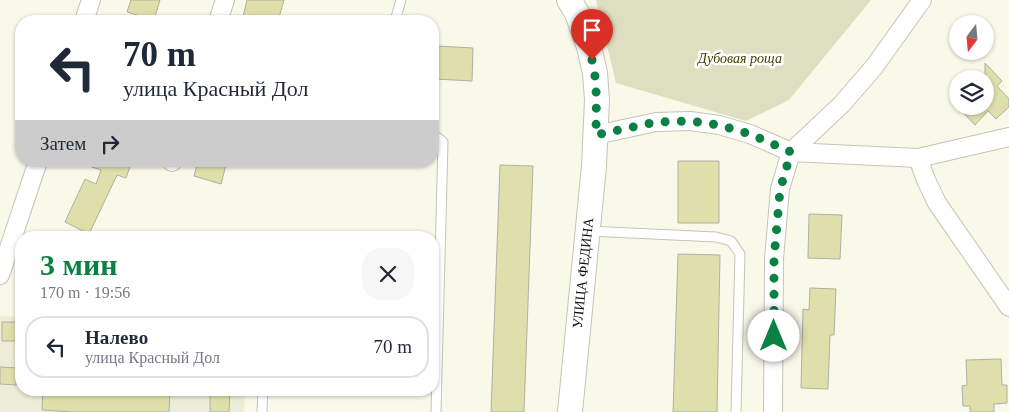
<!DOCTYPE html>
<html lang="ru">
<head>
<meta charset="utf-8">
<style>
  :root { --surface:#fff; --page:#f6f6f7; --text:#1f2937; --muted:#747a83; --line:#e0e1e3; --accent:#0b8043 }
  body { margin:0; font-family:"Times New Roman",serif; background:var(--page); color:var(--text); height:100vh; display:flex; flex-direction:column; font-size:19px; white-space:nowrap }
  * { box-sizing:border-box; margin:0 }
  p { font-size:16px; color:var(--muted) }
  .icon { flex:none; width:28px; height:28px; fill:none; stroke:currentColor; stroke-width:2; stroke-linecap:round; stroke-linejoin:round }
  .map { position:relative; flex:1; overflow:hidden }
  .details { position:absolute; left:15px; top:231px; width:424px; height:165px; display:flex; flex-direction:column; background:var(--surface); border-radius:20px; box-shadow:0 1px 4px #0004 }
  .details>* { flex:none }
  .banner { position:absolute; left:15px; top:15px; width:424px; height:152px; border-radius:20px; box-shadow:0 1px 4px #0004; background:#fff; color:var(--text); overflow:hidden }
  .needle { width:32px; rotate:196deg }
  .controls { position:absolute; left:949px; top:15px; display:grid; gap:10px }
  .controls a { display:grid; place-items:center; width:45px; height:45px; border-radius:50%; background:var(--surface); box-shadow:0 1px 4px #0004; font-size:25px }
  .pin { position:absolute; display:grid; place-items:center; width:42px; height:42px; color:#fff; margin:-51px -21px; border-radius:50% 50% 50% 0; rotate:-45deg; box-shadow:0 0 5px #0007 }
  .pin .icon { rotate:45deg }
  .me { position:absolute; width:55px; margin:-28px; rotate:0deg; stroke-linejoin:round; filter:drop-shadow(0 0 4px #0008) }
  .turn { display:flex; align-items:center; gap:18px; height:105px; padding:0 25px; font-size:22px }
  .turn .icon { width:65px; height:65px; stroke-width:2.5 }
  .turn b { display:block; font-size:35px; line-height:42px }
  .then { display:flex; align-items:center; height:48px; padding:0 25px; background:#0003; gap:10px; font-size:19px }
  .round { display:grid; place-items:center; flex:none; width:52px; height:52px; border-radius:20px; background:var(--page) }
  .headline { display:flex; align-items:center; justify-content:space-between; height:85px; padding:0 25px }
  h1 { font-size:30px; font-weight:600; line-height:38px; color:var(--accent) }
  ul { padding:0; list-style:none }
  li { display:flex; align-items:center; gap:15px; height:62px; margin:0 10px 8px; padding:0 15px; border:2px solid var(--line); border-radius:20px }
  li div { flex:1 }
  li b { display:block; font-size:19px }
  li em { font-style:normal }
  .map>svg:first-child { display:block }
</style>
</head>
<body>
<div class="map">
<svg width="1009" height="412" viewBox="0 0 1009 412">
  <rect width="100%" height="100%" fill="#f8f9e9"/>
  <path fill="#ecedd7" d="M 0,316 L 21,317 L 21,390 L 245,390 L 244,412 L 0,412 Z"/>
  <path fill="#dedfc0" d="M 596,0 L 871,0 L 789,100 L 746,121 L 616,83 Z"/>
  <path fill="#dfdfac" stroke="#b0b0a2" d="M 131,0 L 160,0 L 154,20 L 127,12 Z
    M 247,0 L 284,0 L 278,21 L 242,21 Z
    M 437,46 L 473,48 L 472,81 L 435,79 Z
    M 985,63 L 1002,81 L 997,86 L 1009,99 L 1009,107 L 996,119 L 988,111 L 975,125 L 957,106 L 985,106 Z
    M 83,161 L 132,161 L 126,178 L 117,175 L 89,234 L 65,222 L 85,179 L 96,184 L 101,170 L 83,164 Z
    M 198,161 L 227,161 L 221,184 L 194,176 Z
    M 678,161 L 719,161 L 719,223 L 678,223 Z
    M 500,165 L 533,166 L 524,412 L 491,412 Z
    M 809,214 L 842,215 L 840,259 L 808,258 Z
    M 678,254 L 720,255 L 717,412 L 673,412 Z
    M 810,288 L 836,289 L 834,335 L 830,335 L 828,389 L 801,388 L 803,309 L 809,310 Z
    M 2,322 L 21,322 L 21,341 L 2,341 Z
    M 1001,359 L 1002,385 L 1007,385 L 1007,403 L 994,404 L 994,412 L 970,412 L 970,406 L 963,406 L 962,386 L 967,385 L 966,360 Z
    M 0,367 L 18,368 L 16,385 L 0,384 Z
    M 43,390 L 170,390 L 169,412 L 71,412 L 42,410 Z
    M 210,390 L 230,390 L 229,412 L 210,412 Z"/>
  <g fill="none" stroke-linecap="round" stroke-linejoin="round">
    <g stroke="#c4c5b6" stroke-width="11">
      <path id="service" d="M 395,21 L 401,0
        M 432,133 L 443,142 L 436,412
        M 588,231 L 716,237 L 731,241 L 740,254 L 736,412
        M 262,412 L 263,390"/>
    </g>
    <g stroke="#c4c5b6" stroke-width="20">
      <path id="minor" d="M 84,21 L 91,0
        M 218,21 L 225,0
        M 596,135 L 656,122 L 690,121 L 719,125 L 750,134 L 791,152 L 918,158 L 1009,137
        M 918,158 L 926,180 L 937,203 L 1009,307
        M 172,162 L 173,161
        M 0,275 L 38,161
        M 773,412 L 774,259 L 780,189 L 791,152 L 842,104 L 874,67 L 922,0"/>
    </g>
    <g stroke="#c4c5b6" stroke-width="26">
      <path id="secondary" d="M 569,0 L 577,13 L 589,47 L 595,73 L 597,100 L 594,166 L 570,412"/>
    </g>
    <use href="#service" stroke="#fff" stroke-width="9"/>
    <use href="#minor" stroke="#fff" stroke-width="18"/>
    <use href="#secondary" stroke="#fff" stroke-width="24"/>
  </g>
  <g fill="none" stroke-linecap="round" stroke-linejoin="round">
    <path stroke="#0b8043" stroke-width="9" stroke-dasharray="0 16.2" d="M 592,60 C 598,84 596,109 596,135 L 656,122 L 690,121 L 719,125 L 750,134 L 791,152 L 780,190 L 774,259 L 774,336"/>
  </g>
  <g text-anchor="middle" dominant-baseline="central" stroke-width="5" stroke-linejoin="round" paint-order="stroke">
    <g font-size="14" font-style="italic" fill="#424000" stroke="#fff">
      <text x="740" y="58">Дубовая роща</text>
    </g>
    <g font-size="14" fill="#0c0c07" stroke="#fff">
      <text transform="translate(583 273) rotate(-84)">УЛИЦА ФЕДИНА</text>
    </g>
  </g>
</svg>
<div class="controls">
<a><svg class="needle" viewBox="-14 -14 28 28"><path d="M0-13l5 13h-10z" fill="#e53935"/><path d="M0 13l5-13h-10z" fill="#747a83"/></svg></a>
<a><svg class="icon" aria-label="layers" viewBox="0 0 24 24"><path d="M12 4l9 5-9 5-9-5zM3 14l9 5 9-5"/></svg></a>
</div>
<div class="pin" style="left:592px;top:60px;background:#d93025"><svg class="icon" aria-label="arrive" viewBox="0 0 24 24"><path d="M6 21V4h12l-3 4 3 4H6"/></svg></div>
<svg class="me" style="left:774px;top:336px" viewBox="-20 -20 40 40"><circle r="19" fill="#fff"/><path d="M0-13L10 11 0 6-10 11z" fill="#0b8043"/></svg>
<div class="banner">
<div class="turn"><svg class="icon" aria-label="left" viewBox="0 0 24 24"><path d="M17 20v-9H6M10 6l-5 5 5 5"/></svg><div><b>70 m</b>улица Красный Дол</div></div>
<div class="then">Затем<svg class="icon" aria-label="right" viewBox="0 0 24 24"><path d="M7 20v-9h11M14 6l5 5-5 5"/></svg></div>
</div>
<section class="details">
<div class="headline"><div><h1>3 мин</h1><p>170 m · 19:56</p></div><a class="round"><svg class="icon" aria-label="close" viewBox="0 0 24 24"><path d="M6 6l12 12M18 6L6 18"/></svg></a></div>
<ul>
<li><svg class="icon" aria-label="left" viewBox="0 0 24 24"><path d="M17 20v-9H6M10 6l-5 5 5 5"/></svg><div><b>Налево</b><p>улица Красный Дол</p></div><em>70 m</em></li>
</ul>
</section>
</div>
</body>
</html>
